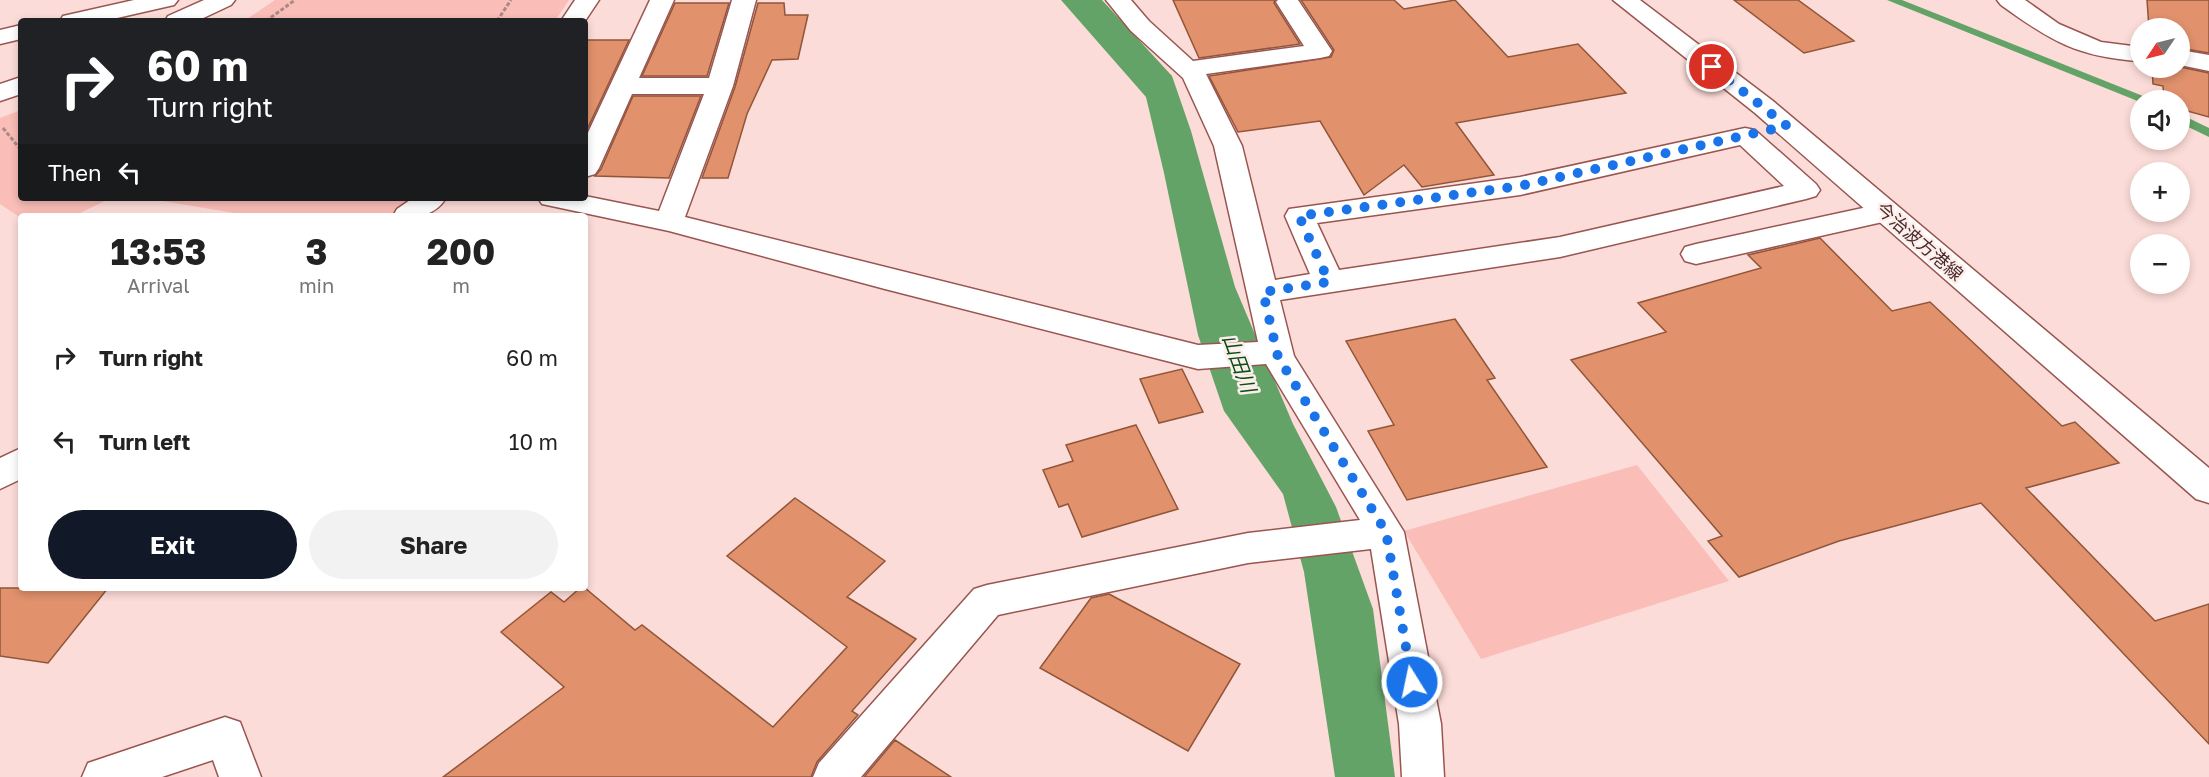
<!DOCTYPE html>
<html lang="en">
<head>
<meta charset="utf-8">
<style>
  :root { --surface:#fff; --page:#f2f2f2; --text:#222; --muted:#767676; --accent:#111827 }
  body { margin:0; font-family:"Golos Text","Noto Sans JP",sans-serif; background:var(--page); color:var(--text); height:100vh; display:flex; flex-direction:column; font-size:22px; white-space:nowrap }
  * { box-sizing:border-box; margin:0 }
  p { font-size:20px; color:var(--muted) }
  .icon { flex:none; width:33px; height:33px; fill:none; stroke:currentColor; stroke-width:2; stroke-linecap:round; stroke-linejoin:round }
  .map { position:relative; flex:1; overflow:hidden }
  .panel { position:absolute; left:18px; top:213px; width:570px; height:378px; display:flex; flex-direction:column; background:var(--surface); border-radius:6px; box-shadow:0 3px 9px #0003 }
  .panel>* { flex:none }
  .banner { position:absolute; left:18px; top:18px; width:570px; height:183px; border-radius:6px; box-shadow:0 3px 9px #0003; background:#202124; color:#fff; overflow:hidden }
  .needle { width:39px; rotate:235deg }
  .buttons { position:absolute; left:2130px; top:18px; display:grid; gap:12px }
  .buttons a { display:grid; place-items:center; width:60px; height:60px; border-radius:50%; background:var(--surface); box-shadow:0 3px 9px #0003; font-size:30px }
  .pin { position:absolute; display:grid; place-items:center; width:51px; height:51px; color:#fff; margin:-26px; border:3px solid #fff; border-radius:50%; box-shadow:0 2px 6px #0007 }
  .me { position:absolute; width:66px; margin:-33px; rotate:350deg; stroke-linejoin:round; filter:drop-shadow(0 0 4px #0008) }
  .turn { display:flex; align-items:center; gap:21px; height:126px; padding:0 30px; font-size:27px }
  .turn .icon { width:78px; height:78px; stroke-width:2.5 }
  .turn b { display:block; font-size:42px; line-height:51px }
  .then { display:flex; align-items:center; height:57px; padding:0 30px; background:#0003; gap:12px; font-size:22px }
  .eta { display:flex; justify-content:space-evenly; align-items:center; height:102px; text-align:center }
  .eta b { font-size:36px; font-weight:700; line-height:42px }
  .primary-button { display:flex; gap:12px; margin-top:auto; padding:12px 30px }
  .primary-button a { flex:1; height:69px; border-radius:36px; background:var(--accent); color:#fff; font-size:24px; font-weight:700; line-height:69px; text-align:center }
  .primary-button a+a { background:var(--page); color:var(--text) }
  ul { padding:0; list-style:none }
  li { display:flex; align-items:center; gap:18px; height:84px; padding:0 30px }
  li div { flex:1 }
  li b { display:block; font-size:22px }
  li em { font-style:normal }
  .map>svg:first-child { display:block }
</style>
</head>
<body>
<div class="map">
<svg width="2209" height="777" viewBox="0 0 2209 777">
  <rect width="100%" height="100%" fill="#fcdcd8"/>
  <path fill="#fabdb7" d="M 275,0 L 569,0 L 555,21 L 244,21 Z
    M 21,110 L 21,198 L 111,198 L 74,216 L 21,216 L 21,218 L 0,204 L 0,118 Z
    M 145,198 L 414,198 L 394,216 L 252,216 Z
    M 1637,465 L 1729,581 L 1481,659 L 1404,531 Z"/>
  <path fill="#64a367" d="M 1061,0 L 1102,0 L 1172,76 L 1191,131 L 1235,287 L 1293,424 L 1336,507 L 1373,609 L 1395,777 L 1335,777 L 1304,572 L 1283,494 L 1224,411 L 1198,335 L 1164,173 L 1146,97 Z"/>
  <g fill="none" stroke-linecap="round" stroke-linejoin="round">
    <path fill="#64a367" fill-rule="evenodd" d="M 1887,0 L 1902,0 L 2153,100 L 2140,102 Z
      M 2180,114 L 2209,128 L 2209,137 L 2180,123 Z"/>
  </g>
  <path fill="#e1916c" stroke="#915539" stroke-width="1.5" d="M 1173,0 L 1275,0 L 1274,3 L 1300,44 L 1199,58 Z
    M 1301,0 L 1394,0 L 1404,9 L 1455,0 L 1508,57 L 1578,44 L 1626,93 L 1456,123 L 1494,175 L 1422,187 L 1404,165 L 1364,195 L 1320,121 L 1238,132 L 1209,76 L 1331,57 L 1334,50 Z
    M 1734,0 L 1798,0 L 1854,41 L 1804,53 Z
    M 2147,0 L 2209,0 L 2209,53 L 2180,48 L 2180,28 L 2149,28 Z
    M 675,3 L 729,3 L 707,76 L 642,76 Z
    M 758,3 L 784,3 L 785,15 L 808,15 L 798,59 L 772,60 L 747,114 L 728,178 L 702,178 L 735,87 Z
    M 585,40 L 629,40 L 585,134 Z
    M 2180,67 L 2209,73 L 2209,117 L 2180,109 L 2180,100 L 2164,100 L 2163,86 L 2153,84 L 2152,68 Z
    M 633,96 L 701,96 L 669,178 L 595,176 L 601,169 Z
    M 1820,238 L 1892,311 L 1930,302 L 2062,426 L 2075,422 L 2119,463 L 2026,488 L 2155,621 L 2209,604 L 2209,744 L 1981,503 L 1839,541 L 1739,577 L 1708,541 L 1722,536 L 1571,360 L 1666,332 L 1638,303 L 1761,268 L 1748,255 Z
    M 1455,319 L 1495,378 L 1487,380 L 1547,467 L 1407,500 L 1368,431 L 1394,425 L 1346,341 Z
    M 1182,369 L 1203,412 L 1159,423 L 1140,379 Z
    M 1136,425 L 1178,509 L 1082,537 L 1068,504 L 1059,507 L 1043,470 L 1073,461 L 1066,445 Z
    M 795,498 L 885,561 L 847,597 L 916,639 L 852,711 L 858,715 L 817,762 L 811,777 L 443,777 L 564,687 L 501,632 L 551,592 L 564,602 L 580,588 L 585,588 L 635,630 L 642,625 L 773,727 L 847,647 L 727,556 Z
    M 0,588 L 108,588 L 48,663 L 0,656 Z
    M 1109,594 L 1240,664 L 1188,751 L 1040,668 L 1091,598 Z
    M 895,740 L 951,777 L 864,777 Z"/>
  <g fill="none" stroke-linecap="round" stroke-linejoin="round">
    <g stroke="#995550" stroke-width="3">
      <path id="minor" d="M 204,0 L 235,0 L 231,5 L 197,21 L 165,21 L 168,16 Z
        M 575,0 L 599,0 L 585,21 L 561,21 Z
        M 650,0 L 674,0 L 639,78 L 709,78 L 732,0 L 756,0 L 733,86 L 685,217 L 1198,345 L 1258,342 L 1214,146 L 1183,78 L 1131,31 L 1106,0 L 1131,0 L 1149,21 L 1193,61 L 1304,46 L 1276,2 L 1278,0 L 1298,0 L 1332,51 L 1329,56 L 1320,58 L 1206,74 L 1242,146 L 1275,280 L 1310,274 L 1285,216 L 1289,209 L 1520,177 L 1745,128 L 1755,130 L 1816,184 L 1820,190 L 1816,196 L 1806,199 L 1560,257 L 1280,300 L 1294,356 L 1404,532 L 1441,724 L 1444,777 L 1402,777 L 1399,724 L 1371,549 L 1248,563 L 998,615 L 861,777 L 813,777 L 819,763 L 974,589 L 987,585 L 1248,533 L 1360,520 L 1266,364 L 1198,369 L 885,289 L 669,231 L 542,204 L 538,198 L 585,198 L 585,196 L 659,211 L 704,94 L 632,94 L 599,168 L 595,174 L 585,177 L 585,139 ZM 1740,145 L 1784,186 L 1560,237 L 1339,270 L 1317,223 L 1520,195 Z
        M 1997,0 L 2025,0 L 2059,24 L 2101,42 L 2140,47 L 2140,61 C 2078,57 2051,41 2001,5 Z
        M 2180,50 L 2209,55 L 2209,71 L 2180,65 Z
        M 21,77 L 21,94 L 0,101 L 0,84 Z
        M 413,198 L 446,198 C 433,219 414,216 393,216 L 397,209 Z
        M 1886,203 L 1896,205 L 1900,212 L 1896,219 L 1696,264 L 1685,261 L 1681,254 L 1685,247 L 1696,244 Z
        M 21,448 L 21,479 L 0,489 L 0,458 Z
        M 225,717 L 240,722 L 261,777 L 219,777 L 213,760 L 162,777 L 82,777 L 88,763 Z"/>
    </g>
    <g stroke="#995550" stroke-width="3">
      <path id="major" d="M 1613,0 L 1640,0 L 1773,101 L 2209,468 L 2209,503 L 2196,499 L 1755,113 Z"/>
    </g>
    <g stroke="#995550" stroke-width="3">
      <path id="highway" d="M 134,0 L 178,0 L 174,5 L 104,21 L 60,21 L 63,16 Z
        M 21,25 L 21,39 L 0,44 L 0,30 Z"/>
    </g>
    <path stroke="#a88985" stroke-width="3" stroke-dasharray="4 2" stroke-linecap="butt" d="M 266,21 L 295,0
      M 497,21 L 511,0
      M 3,128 L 21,150"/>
    <use href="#minor" fill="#fff" fill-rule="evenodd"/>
    <use href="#major" fill="#fff" fill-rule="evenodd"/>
    <use href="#highway" fill="#fff" fill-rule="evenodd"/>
  </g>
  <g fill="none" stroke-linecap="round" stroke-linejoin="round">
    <path stroke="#1a73e8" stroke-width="10" stroke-dasharray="0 18" d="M 1412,682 L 1386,532 L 1278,357 L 1263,292 L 1329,282 L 1299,216 L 1520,186 L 1787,126 L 1712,67"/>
  </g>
  <g text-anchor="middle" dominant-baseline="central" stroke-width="5" stroke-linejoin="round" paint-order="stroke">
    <g font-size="18" fill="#482a27" stroke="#fdedeb">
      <text transform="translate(1920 241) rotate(41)">今治波方港線</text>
    </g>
    <g font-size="20" font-style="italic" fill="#074f15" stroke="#fdedeb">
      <text transform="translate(1240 363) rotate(70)">山田川</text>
    </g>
  </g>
</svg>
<div class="buttons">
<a><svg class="needle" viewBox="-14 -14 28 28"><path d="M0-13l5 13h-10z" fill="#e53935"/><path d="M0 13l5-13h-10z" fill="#767676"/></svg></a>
<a><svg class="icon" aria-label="sound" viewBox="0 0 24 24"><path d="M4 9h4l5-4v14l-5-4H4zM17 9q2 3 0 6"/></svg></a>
<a>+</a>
<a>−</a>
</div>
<div class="pin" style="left:1712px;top:67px;background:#d93025"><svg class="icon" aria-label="arrive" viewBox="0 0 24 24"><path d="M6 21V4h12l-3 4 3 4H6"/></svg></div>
<svg class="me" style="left:1412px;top:682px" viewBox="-20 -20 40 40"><circle r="17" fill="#1a73e8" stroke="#fff" stroke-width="3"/><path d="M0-11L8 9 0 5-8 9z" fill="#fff"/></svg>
<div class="banner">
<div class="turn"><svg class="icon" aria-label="right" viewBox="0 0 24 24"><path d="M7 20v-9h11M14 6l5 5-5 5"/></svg><div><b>60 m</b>Turn right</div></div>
<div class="then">Then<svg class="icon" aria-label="left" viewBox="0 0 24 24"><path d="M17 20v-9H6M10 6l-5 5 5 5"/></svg></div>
</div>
<section class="panel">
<div class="eta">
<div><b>13:53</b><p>Arrival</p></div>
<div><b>3</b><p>min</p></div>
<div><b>200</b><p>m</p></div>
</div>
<ul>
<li><svg class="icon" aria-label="right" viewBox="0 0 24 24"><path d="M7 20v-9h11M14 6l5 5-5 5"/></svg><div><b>Turn right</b></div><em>60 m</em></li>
<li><svg class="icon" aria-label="left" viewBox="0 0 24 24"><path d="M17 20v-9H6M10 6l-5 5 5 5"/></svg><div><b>Turn left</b></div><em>10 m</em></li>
</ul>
<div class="primary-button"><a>Exit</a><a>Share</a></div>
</section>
</div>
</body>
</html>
